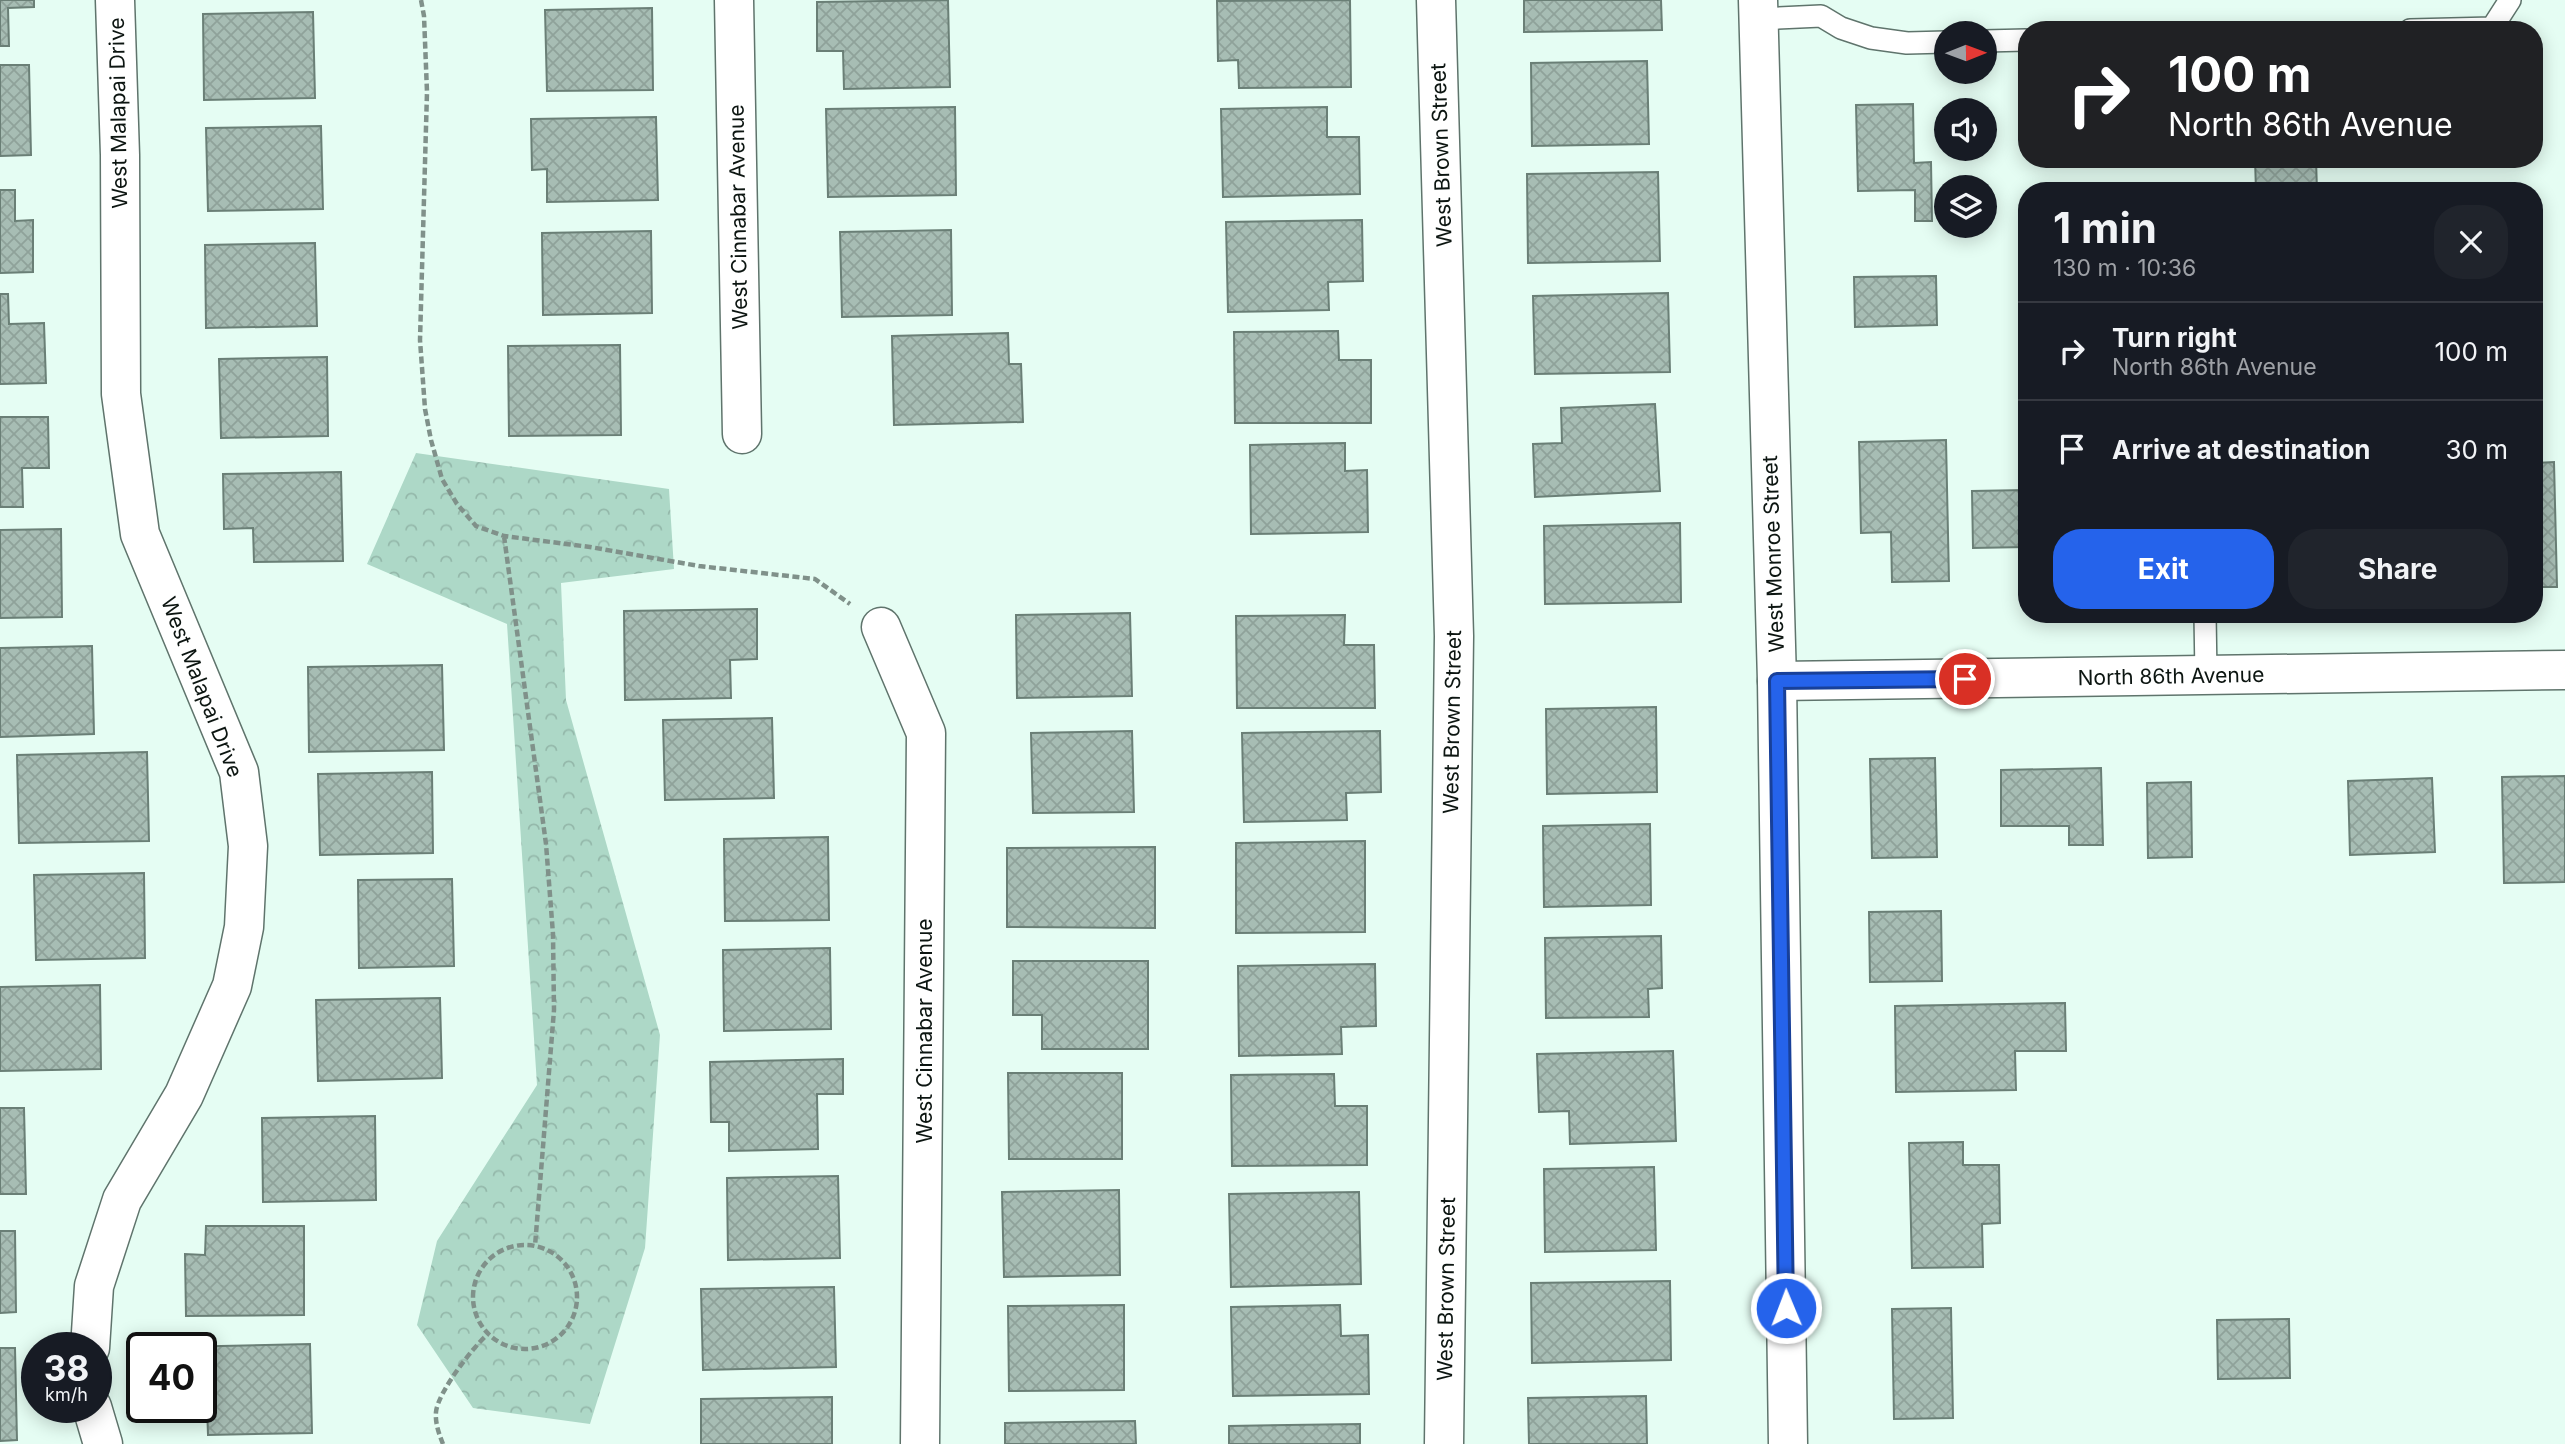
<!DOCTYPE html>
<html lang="en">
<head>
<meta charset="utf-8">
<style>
  :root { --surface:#171b24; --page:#20242c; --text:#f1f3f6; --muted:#9ea1a6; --line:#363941; --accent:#2563eb }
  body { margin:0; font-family:Inter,sans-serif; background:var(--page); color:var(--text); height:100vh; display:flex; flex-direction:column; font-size:26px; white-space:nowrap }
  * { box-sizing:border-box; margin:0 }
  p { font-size:23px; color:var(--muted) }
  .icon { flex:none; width:38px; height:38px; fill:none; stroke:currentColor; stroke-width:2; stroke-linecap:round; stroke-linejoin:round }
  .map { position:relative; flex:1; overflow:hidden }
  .drawer { position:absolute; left:2018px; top:182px; width:525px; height:441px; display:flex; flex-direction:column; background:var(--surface); border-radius:28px; box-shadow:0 4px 18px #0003 }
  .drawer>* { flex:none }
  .top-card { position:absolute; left:2018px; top:21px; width:525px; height:147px; border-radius:28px; box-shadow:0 4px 18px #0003; background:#202124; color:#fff; overflow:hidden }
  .needle { width:46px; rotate:89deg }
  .tools { position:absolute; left:1934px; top:21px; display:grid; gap:14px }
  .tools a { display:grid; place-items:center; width:63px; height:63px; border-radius:50%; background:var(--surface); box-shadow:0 4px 18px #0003; font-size:35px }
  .speed { position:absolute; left:21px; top:1332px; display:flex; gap:14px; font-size:35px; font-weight:700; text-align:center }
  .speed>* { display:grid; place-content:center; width:91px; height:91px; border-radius:50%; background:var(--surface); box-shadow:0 4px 18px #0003; line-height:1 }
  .speed small { font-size:18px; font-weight:400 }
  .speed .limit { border:4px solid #111; border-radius:10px; background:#fff; color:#111 }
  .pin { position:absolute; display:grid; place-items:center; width:60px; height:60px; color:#fff; margin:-30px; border:4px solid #fff; border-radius:50%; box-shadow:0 2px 7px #0007 }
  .me { position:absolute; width:77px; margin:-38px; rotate:359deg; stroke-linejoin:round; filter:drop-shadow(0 0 5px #0008) }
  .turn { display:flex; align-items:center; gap:24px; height:147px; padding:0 35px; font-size:32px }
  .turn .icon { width:91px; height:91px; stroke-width:2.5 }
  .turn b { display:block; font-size:49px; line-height:60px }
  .round { display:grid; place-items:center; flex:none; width:74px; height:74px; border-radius:28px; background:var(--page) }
  .head { display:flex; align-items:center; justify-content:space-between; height:119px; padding:0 35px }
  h1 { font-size:42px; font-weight:700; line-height:52px }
  .primary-button { display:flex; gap:14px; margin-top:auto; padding:14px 35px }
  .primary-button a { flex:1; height:80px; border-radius:28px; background:var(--accent); color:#fff; font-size:28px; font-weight:700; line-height:80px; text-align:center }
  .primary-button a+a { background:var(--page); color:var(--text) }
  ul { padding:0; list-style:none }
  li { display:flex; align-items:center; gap:21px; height:98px; padding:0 35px; border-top:2px solid var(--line) }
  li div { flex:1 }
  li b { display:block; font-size:26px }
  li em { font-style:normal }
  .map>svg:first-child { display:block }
</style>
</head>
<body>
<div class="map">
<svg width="2565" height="1444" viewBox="0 0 2565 1444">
  <defs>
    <pattern id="park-crowns" width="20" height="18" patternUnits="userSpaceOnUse" patternTransform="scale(1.75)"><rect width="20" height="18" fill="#add8c7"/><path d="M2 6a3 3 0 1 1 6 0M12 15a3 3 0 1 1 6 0" fill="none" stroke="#94b8aa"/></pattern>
    <pattern id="building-cross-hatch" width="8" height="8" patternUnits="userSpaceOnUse" patternTransform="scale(1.75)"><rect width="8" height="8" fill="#a7bdb4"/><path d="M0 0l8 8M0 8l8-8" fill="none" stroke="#8fa29a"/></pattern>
  </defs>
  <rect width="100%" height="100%" fill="#e5fdf3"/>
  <path fill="url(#park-crowns)" d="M 416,453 L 669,489 L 674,569 L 561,583 L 566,700 L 660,1035 L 645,1248 L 590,1424 L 473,1408 L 417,1325 L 437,1241 L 537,1085 L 507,624 L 367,564 Z"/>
  <path fill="url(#building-cross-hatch)" stroke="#6a7f76" stroke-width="2" d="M 0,0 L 34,0 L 34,7 L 8,8 L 9,46 L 0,46 Z
    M 948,0 L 950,87 L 844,89 L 843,51 L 817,51 L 817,2 Z
    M 1350,0 L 1351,87 L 1239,88 L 1238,60 L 1218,61 L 1217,1 Z
    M 1524,0 L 1661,0 L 1662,30 L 1524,32 Z
    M 652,8 L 653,90 L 547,91 L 545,10 Z
    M 313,12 L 315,98 L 204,100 L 203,14 Z
    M 1647,61 L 1649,144 L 1532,146 L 1531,63 Z
    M 0,65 L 29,65 L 31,155 L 0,156 Z
    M 1913,104 L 1914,163 L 1931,162 L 1932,221 L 1915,221 L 1915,190 L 1858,191 L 1856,105 Z
    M 955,107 L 956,195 L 828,197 L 826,109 Z
    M 1327,107 L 1327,137 L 1359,137 L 1360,194 L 1223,197 L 1221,109 Z
    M 656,117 L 658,200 L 547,202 L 547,169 L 532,170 L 531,119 Z
    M 321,126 L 323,209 L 208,211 L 206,128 Z
    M 2255,159 L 2316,159 L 2317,191 L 2256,191 Z
    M 2404,159 L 2442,159 L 2442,166 L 2404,166 Z
    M 1658,172 L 1660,261 L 1528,263 L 1527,174 Z
    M 0,190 L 15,190 L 15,221 L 33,220 L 33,272 L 0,273 Z
    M 1362,220 L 1363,281 L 1328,282 L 1329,310 L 1228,312 L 1226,222 Z
    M 951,230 L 952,315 L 842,317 L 840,232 Z
    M 651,231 L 652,313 L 543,315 L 542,233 Z
    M 315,243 L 317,326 L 206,328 L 205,245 Z
    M 1936,276 L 1937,325 L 1855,327 L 1854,277 Z
    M 1668,293 L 1670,372 L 1535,374 L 1533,296 Z
    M 0,294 L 8,294 L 9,324 L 44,323 L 46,383 L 0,384 Z
    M 1338,331 L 1339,360 L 1371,360 L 1371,423 L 1235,423 L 1234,332 Z
    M 1008,333 L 1009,364 L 1021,364 L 1023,422 L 894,425 L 892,336 Z
    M 620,345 L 621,435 L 509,436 L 508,346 Z
    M 327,357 L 328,436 L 221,438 L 219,359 Z
    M 1655,404 L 1660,491 L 1535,497 L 1533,444 L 1562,443 L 1561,408 Z
    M 0,417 L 48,417 L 49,468 L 22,468 L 23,507 L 0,507 Z
    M 1946,440 L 1949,581 L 1892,582 L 1891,532 L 1861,533 L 1859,442 Z
    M 1345,443 L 1345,471 L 1367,470 L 1368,532 L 1251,534 L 1250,445 Z
    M 2554,462 L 2557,587 L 2534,587 L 2534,463 Z
    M 341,472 L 343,561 L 254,562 L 253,528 L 224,529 L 223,474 Z
    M 2026,490 L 2026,547 L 1973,548 L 1972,491 Z
    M 1680,523 L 1681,602 L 1545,604 L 1544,526 Z
    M 61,529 L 62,617 L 0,618 L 0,530 Z
    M 757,609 L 757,659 L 730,660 L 731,698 L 625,700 L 624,611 Z
    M 1130,613 L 1132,696 L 1017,698 L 1016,615 Z
    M 1345,615 L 1344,645 L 1374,645 L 1375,708 L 1237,708 L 1236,616 Z
    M 92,646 L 94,734 L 0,737 L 0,648 Z
    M 442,665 L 444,750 L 309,752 L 308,667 Z
    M 1656,707 L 1657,792 L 1547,794 L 1546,709 Z
    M 772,718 L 774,798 L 665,800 L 663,720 Z
    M 1132,731 L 1134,812 L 1033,813 L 1031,733 Z
    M 1380,731 L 1381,792 L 1346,793 L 1347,820 L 1244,822 L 1242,733 Z
    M 147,752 L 149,841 L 19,843 L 17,755 Z
    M 1935,758 L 1937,857 L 1872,858 L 1870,759 Z
    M 2101,768 L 2103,845 L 2069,845 L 2069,826 L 2001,826 L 2001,770 Z
    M 432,772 L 433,853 L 320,855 L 318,774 Z
    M 2565,776 L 2565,882 L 2504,883 L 2502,777 Z
    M 2432,778 L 2435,852 L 2350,855 L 2348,781 Z
    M 2191,782 L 2192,857 L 2148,858 L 2147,783 Z
    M 1650,824 L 1651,905 L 1544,907 L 1543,826 Z
    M 828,837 L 829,920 L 725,921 L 724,839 Z
    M 1365,841 L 1365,932 L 1236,933 L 1236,843 Z
    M 1155,847 L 1155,928 L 1007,927 L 1007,848 Z
    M 144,873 L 145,958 L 36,960 L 34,875 Z
    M 452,879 L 454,966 L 359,968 L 358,880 Z
    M 1941,911 L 1942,981 L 1870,982 L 1869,912 Z
    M 1661,936 L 1662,988 L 1648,989 L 1649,1017 L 1546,1018 L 1545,938 Z
    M 830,948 L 831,1029 L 724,1031 L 723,950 Z
    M 1013,961 L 1148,961 L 1148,1049 L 1042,1049 L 1042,1015 L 1013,1015 Z
    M 1375,964 L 1376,1026 L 1341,1027 L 1342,1054 L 1239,1056 L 1238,966 Z
    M 100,985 L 101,1069 L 0,1071 L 0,987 Z
    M 440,998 L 442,1078 L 318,1081 L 316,1000 Z
    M 2065,1003 L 2066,1051 L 2015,1051 L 2016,1090 L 1896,1092 L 1895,1006 Z
    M 1673,1051 L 1676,1141 L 1570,1144 L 1569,1111 L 1539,1112 L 1537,1054 Z
    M 843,1059 L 843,1094 L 817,1094 L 818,1149 L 729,1151 L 729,1122 L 711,1122 L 710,1062 Z
    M 1008,1073 L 1122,1073 L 1122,1159 L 1009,1159 Z
    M 1334,1074 L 1335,1106 L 1367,1106 L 1367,1165 L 1232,1166 L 1231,1075 Z
    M 0,1108 L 24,1108 L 26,1194 L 0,1194 Z
    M 375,1116 L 376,1200 L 263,1202 L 262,1118 Z
    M 1963,1142 L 1963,1165 L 1999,1165 L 2000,1223 L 1982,1224 L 1983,1267 L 1912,1268 L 1909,1143 Z
    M 1654,1167 L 1656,1250 L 1545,1252 L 1544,1169 Z
    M 838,1176 L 840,1258 L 728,1260 L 727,1178 Z
    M 1119,1190 L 1120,1275 L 1004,1277 L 1002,1192 Z
    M 1359,1192 L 1361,1284 L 1231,1287 L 1229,1194 Z
    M 206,1226 L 304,1226 L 304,1315 L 186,1316 L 185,1254 L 205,1255 Z
    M 0,1231 L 15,1231 L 16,1312 L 0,1313 Z
    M 1670,1281 L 1671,1360 L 1532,1363 L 1531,1283 Z
    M 834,1287 L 836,1367 L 703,1370 L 701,1289 Z
    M 1124,1305 L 1124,1390 L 1009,1391 L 1008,1306 Z
    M 1340,1305 L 1341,1336 L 1368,1335 L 1369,1394 L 1233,1396 L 1231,1307 Z
    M 1951,1308 L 1953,1418 L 1894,1419 L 1892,1309 Z
    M 2289,1319 L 2290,1378 L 2218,1379 L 2217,1320 Z
    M 310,1344 L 312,1433 L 208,1435 L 207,1406 L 201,1406 L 201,1348 L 174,1347 Z
    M 0,1348 L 15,1348 L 17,1440 L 0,1441 Z
    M 1646,1396 L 1647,1444 L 1529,1444 L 1528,1398 Z
    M 832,1397 L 832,1444 L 701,1444 L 701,1399 Z
    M 1135,1421 L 1136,1444 L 1005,1444 L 1005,1423 Z
    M 1360,1424 L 1360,1444 L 1229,1444 L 1229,1426 Z"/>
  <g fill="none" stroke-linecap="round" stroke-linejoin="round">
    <g stroke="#5f746c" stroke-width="24">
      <path id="lane" d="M 1759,19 L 1821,16 L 1841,28 L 1871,38 L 1907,43 L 1946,42
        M 2410,30 L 2492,28 L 2510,0
        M 1984,41 L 2026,40
        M 2205,614 L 2206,676"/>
    </g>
    <g stroke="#5f746c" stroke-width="41">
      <path id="street" d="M 734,0 L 742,434
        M 1436,0 L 1454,636 L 1444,1444
        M 881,627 L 926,733 L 920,1444
        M 1777,681 L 2565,670
        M 90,1348 L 94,1286 L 122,1200 L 184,1095 L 232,986 L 244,927 L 248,846 L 239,772 L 140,534 L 121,394 L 120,155 L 115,0
        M 92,1407 L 103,1444"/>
    </g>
    <g stroke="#5f746c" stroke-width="41">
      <path id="secondary" d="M 1758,0 L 1777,681 L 1788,1444"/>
    </g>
    <path stroke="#80918a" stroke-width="4.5" stroke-dasharray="7 3.5" stroke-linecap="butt" d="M 421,0 L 424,16 L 427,92 L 420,340 L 425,409 L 431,440 L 442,479 L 457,504 L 476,526 L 504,536 L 590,547 L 699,566 L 815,579 L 850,604
      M 504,536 L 546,844 L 553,934 L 554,1010 L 535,1246
      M473 1297a52 52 0 1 1 104 0a52 52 0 1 1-104 0Z
      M 443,1444 C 439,1434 435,1423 436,1412 C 438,1392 473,1347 488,1334"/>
    <use href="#lane" stroke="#fff" stroke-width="21"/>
    <use href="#street" stroke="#fff" stroke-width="38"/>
    <use href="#secondary" stroke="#fff" stroke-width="38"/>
  </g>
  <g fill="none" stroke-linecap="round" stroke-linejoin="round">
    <g stroke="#184099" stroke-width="18">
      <path id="route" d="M 1786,1308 L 1777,681 L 1965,679"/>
    </g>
    <use href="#route" stroke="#2563eb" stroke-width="12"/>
  </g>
  <g text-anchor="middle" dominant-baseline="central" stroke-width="5" stroke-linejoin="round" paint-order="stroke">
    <g font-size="21" fill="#0c1511" stroke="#fff">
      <text transform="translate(118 113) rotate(-91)">West Malapai Drive</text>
      <text transform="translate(1441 155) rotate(-92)">West Brown Street</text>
      <text transform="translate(738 217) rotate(-91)">West Cinnabar Avenue</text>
      <text transform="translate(1773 554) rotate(-92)">West Monroe Street</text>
      <text transform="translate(2171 676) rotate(-1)">North 86th Avenue</text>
      <text transform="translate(202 687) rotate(69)">West Malapai Drive</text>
      <text transform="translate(1452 722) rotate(-89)">West Brown Street</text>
      <text transform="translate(924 1031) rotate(-90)">West Cinnabar Avenue</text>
      <text transform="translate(1446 1289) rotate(-89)">West Brown Street</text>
    </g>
  </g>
</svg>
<div class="tools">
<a><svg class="needle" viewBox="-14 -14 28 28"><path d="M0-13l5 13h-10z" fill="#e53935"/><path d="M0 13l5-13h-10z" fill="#9ea1a6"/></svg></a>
<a><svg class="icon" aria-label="sound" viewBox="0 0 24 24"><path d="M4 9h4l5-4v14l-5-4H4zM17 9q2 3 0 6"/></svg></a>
<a><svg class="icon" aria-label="layers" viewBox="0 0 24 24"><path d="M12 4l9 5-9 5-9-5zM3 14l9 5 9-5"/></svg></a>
</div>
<div class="speed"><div>38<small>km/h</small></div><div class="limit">40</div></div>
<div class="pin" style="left:1965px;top:679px;background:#d93025"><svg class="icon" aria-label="arrive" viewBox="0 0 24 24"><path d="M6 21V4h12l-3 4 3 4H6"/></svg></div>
<svg class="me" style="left:1786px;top:1308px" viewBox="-20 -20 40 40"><circle r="17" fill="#2563eb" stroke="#fff" stroke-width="3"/><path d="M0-11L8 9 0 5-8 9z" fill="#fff"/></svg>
<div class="top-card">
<div class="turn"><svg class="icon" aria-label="right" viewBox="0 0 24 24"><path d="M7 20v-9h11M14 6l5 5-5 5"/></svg><div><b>100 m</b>North 86th Avenue</div></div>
</div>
<section class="drawer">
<div class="head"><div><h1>1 min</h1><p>130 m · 10:36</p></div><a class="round"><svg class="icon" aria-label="close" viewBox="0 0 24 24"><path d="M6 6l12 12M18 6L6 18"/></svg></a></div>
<ul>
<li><svg class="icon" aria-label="right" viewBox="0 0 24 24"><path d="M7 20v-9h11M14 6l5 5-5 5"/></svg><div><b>Turn right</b><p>North 86th Avenue</p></div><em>100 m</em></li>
<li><svg class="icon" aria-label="arrive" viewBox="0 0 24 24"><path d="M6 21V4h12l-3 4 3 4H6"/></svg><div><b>Arrive at destination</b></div><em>30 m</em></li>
</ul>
<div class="primary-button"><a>Exit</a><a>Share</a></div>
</section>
</div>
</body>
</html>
